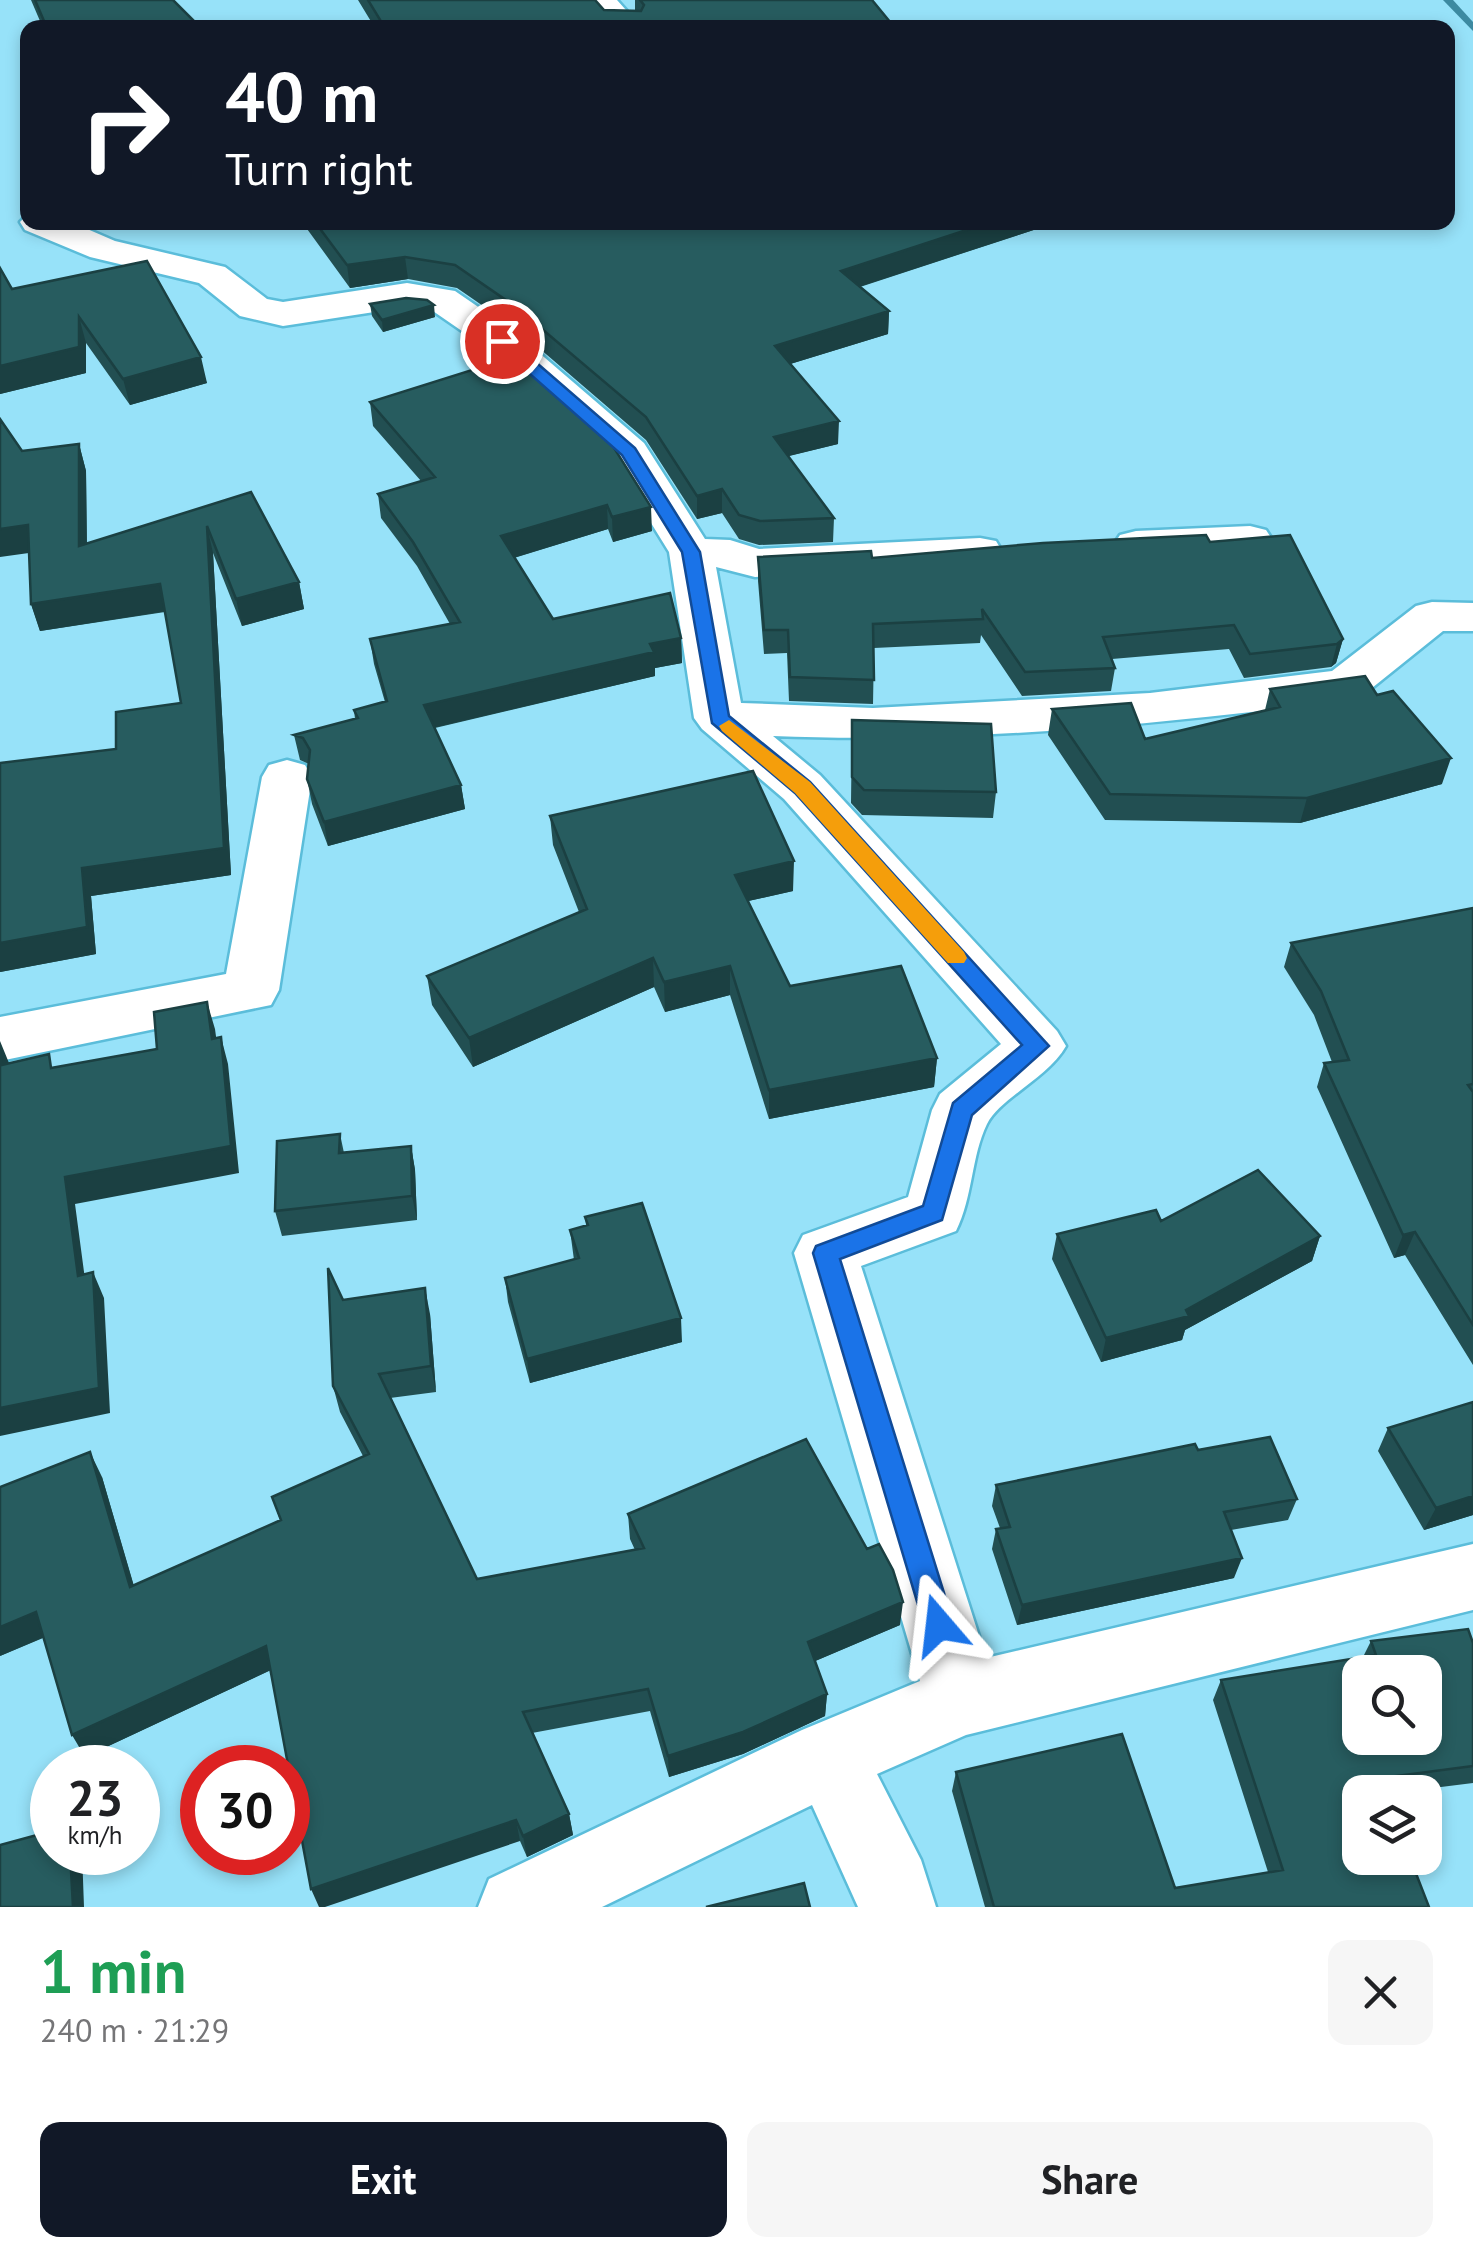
<!DOCTYPE html>
<html lang="en">
<head>
<meta charset="utf-8">
<style>
  :root { --surface:#fff; --page:#f6f6f6; --text:#202124; --muted:#757577; --accent:#111827 }
  body { margin:0; font-family:"PT Sans",sans-serif; background:var(--page); color:var(--text); height:100vh; display:flex; flex-direction:column; font-size:38px; white-space:nowrap }
  * { box-sizing:border-box; margin:0 }
  p { font-size:32px; color:var(--muted) }
  .icon { flex:none; width:55px; height:55px; fill:none; stroke:currentColor; stroke-width:2; stroke-linecap:round; stroke-linejoin:round }
  .map { position:relative; height:1907px; overflow:hidden }
  .side { display:flex; flex-direction:column; background:var(--surface); flex:1 }
  .side>* { flex:none }
  .guide { position:absolute; left:20px; top:20px; width:1435px; height:210px; border-radius:20px; box-shadow:0 5px 15px #0003; background:#111827; color:#fff; overflow:hidden }
  .buttons { position:absolute; left:1342px; top:1655px; display:grid; gap:20px }
  .buttons a { display:grid; place-items:center; width:100px; height:100px; border-radius:20px; background:var(--surface); box-shadow:0 5px 15px #0003; font-size:50px }
  .speed { position:absolute; left:30px; top:1745px; display:flex; gap:20px; font-size:50px; font-weight:700; text-align:center }
  .speed>* { display:grid; place-content:center; width:130px; height:130px; border-radius:50%; background:var(--surface); box-shadow:0 5px 15px #0003; line-height:1 }
  .speed small { font-size:25px; font-weight:400 }
  .speed .limit { border:15px solid #d22; background:#fff; color:#111 }
  .pin { position:absolute; display:grid; place-items:center; width:85px; height:85px; color:#fff; margin:-42px; border:5px solid #fff; border-radius:50%; box-shadow:0 2px 10px #0007 }
  .me { position:absolute; width:110px; margin:-55px; rotate:343deg; stroke-linejoin:round; filter:drop-shadow(0 0 8px #0008) }
  .turn { display:flex; align-items:center; gap:35px; height:210px; padding:0 40px; font-size:45px }
  .turn .icon { width:130px; height:130px; stroke-width:2.5 }
  .turn b { display:block; font-size:70px; line-height:85px }
  .round { display:grid; place-items:center; flex:none; width:105px; height:105px; border-radius:20px; background:var(--page) }
  .summary { display:flex; align-items:center; justify-content:space-between; height:170px; padding:0 40px }
  h1 { font-size:60px; font-weight:700; line-height:75px; color:#1e9e55 }
  .button { display:flex; gap:20px; margin-top:auto; padding:20px 40px }
  .button a { flex:1; height:115px; border-radius:20px; background:var(--accent); color:#fff; font-size:40px; font-weight:700; line-height:115px; text-align:center }
  .button a+a { background:var(--page); color:var(--text) }
  .map>svg:first-child { display:block }
</style>
</head>
<body>
<div class="map">
<svg width="1473" height="1907" viewBox="0 0 1473 1907">
  <rect width="100%" height="100%" fill="#97e2f9"/>
  <g fill="none" stroke-linecap="round" stroke-linejoin="round">
    <path fill="#3c8aa1" fill-rule="evenodd" d="M 1443,0 L 1453,0 L 1473,22 L 1473,31 Z"/>
    <g stroke="#5bbdda" stroke-width="5">
      <path id="street" d="M 584,0 L 617,0 L 642,28 L 608,28 Z
        M 28,214 L 28,222 L 71,222 L 115,241 L 225,267 L 267,299 L 283,302 L 407,283 L 455,291 L 516,333 L 644,443 L 705,539 L 730,540 L 759,549 L 980,538 L 996,541 L 1002,551 L 996,561 L 980,564 L 755,577 L 716,567 L 741,703 L 873,708 L 1150,693 L 1332,671 L 1416,606 L 1432,602 L 1473,603 L 1473,631 L 1443,631 L 1362,696 L 1345,701 C 1155,724 964,744 773,736 L 820,775 L 1057,1031 L 1066,1046 C 1048,1078 1000,1098 987,1124 C 971,1157 973,1197 956,1231 L 861,1266 L 986,1658 L 1473,1544 L 1473,1610 L 966,1735 L 877,1774 L 921,1860 L 936,1907 L 858,1907 L 812,1805 L 602,1907 L 478,1907 L 489,1879 L 802,1730 L 920,1681 L 794,1253 L 803,1235 L 908,1197 L 932,1110 L 940,1094 L 1001,1044 L 784,799 L 702,729 L 694,718 L 669,552 L 612,460 L 488,349 L 430,309 L 407,307 L 283,326 L 240,316 L 199,283 L 90,257 L 25,230 L 20,222 Z
        M 1250,526 L 1266,530 L 1272,539 L 1266,548 L 1136,557 L 1120,553 L 1114,544 L 1120,535 L 1136,531 Z
        M 287,760 L 305,765 L 312,777 L 279,990 L 271,1005 L 0,1061 L 0,1017 L 226,974 L 262,777 L 269,765 Z"/>
    </g>
    <use href="#street" fill="#fff" fill-rule="evenodd"/>
  </g>
  <path fill="#224f52" d="M 31,0 L 173,0 L 201,28 L 43,28 Z
    M 358,0 L 595,0 L 604,10 L 635,11 L 635,0 L 872,0 L 895,28 L 375,28 Z
    M 302,222 L 1058,222 L 860,287 L 889,311 L 888,334 L 790,364 L 838,444 L 788,456 L 834,518 L 833,542 L 759,545 L 739,539 L 722,513 L 697,519 L 646,440 L 518,330 L 457,288 L 408,279 L 350,288 Z
    M 147,261 L 207,383 L 130,405 L 86,343 L 86,373 L 0,394 L 0,268 L 12,289 Z
    M 370,304 L 435,317 L 383,332 L 372,316 Z
    M 494,338 L 652,531 L 613,542 L 608,529 L 514,558 L 553,619 L 681,638 L 682,663 L 655,668 L 655,676 L 435,728 L 461,785 L 465,809 L 328,846 L 312,804 L 307,779 L 309,764 L 300,760 L 294,735 L 355,719 L 354,710 L 385,702 L 374,664 L 370,639 L 450,624 L 417,566 L 381,518 L 378,494 L 421,481 L 373,426 L 370,402 L 497,363 Z
    M 79,444 L 86,471 L 87,544 L 251,492 L 299,582 L 304,609 L 242,626 L 213,553 L 231,875 L 91,896 L 96,954 L 0,972 L 116,749 L 181,703 L 165,612 L 40,631 L 31,604 L 29,553 L 22,451 Z
    M 1210,542 L 1343,639 L 1336,663 L 1331,667 L 1244,678 L 1229,649 L 1112,659 L 1115,668 L 1111,691 L 1022,696 L 981,635 L 980,643 L 874,648 L 873,704 L 789,701 L 787,653 L 764,654 L 758,581 L 758,557 L 872,558 Z
    M 1270,689 L 1377,695 L 1442,784 L 1300,823 L 1105,820 L 1048,735 L 1052,709 L 1145,739 L 1265,710 Z
    M 852,720 L 996,792 L 993,818 L 862,815 L 851,803 Z
    M 550,816 L 793,891 L 748,901 L 790,986 L 937,1058 L 934,1087 L 769,1119 L 730,995 L 665,1012 L 654,987 L 473,1067 L 432,1005 L 427,976 L 579,912 L 553,845 Z
    M 1473,908 L 1473,1365 L 1405,1255 L 1394,1258 L 1317,1087 L 1324,1063 L 1332,1062 L 1314,1015 L 1284,967 L 1291,943 Z
    M 340,1134 L 344,1153 L 411,1146 L 415,1170 L 417,1220 L 282,1236 L 275,1211 Z
    M 585,1217 L 682,1342 L 530,1383 L 508,1302 L 505,1278 L 574,1260 L 570,1230 L 586,1225 Z
    M 1161,1221 L 1320,1236 L 1312,1261 L 1185,1330 L 1182,1340 L 1101,1362 L 1052,1259 L 1057,1234 Z
    M 343,1300 L 430,1314 L 436,1392 L 390,1398 L 477,1579 L 635,1550 L 630,1539 L 628,1514 L 900,1625 L 815,1661 L 827,1694 L 825,1716 L 743,1754 L 669,1777 L 650,1711 L 532,1733 L 569,1814 L 573,1835 L 527,1857 L 520,1841 L 271,1670 L 85,1757 L 43,1638 L 0,1656 L 102,1477 L 134,1586 L 280,1520 L 272,1497 L 363,1456 L 340,1412 L 333,1386 Z
    M 1473,1402 L 1473,1515 L 1424,1530 L 1378,1451 L 1388,1428 Z
    M 996,1485 L 1297,1499 L 1288,1520 L 1231,1530 L 1234,1578 L 1017,1625 L 992,1549 L 996,1529 L 1000,1528 L 992,1506 Z
    M 1371,1641 L 1473,1643 L 1473,1783 L 1401,1792 L 1360,1792 L 1429,1907 L 985,1907 L 952,1791 L 956,1772 L 1175,1888 L 1268,1872 L 1213,1700 L 1221,1680 L 1363,1657 Z"/>
  <path fill="#1b4042" d="M 991,222 L 1058,222 L 840,293 L 841,271 Z
    M 405,257 L 408,279 L 350,288 L 347,265 Z
    M 434,305 L 435,317 L 383,332 L 382,320 Z
    M 889,311 L 888,334 L 774,369 L 775,346 Z
    M 79,317 L 86,343 L 86,373 L 0,394 L 0,366 Z
    M 201,357 L 207,383 L 130,405 L 123,379 Z
    M 839,421 L 838,444 L 773,460 L 774,437 Z
    M 79,444 L 86,471 L 87,573 L 79,546 Z
    M 722,489 L 722,513 L 697,519 L 697,496 Z
    M 607,505 L 608,529 L 503,561 L 501,536 Z
    M 651,507 L 652,531 L 613,542 L 612,517 Z
    M 28,525 L 36,552 L 0,557 L 0,529 Z
    M 207,526 L 213,553 L 231,875 L 91,896 L 96,954 L 0,972 L 0,943 L 82,868 L 224,848 Z
    M 299,582 L 304,609 L 242,626 L 236,599 Z
    M 160,584 L 167,611 L 40,631 L 31,604 Z
    M 681,638 L 682,663 L 655,668 L 655,676 L 428,729 L 424,705 L 650,644 Z
    M 1343,639 L 1336,663 L 1331,667 L 1337,644 Z
    M 1451,758 L 1442,784 L 1300,823 L 1307,798 Z
    M 461,785 L 465,809 L 328,846 L 324,822 Z
    M 794,861 L 793,891 L 735,904 L 735,875 Z
    M 653,958 L 654,987 L 473,1067 L 469,1038 Z
    M 730,966 L 730,995 L 665,1012 L 664,982 Z
    M 207,1002 L 215,1029 L 220,1066 L 212,1039 Z
    M 221,1037 L 228,1064 L 239,1173 L 75,1204 L 88,1302 L 78,1276 L 65,1177 Z
    M 0,1041 L 9,1063 L 2,1065 L 0,1050 Z
    M 937,1058 L 934,1087 L 769,1119 L 769,1090 Z
    M 411,1146 L 415,1170 L 417,1220 L 412,1196 Z
    M 1415,1232 L 1405,1255 L 1394,1258 L 1403,1235 Z
    M 1320,1236 L 1312,1261 L 1185,1330 L 1182,1340 L 1101,1362 L 1106,1338 L 1186,1310 Z
    M 93,1272 L 104,1298 L 110,1413 L 0,1436 L 0,1408 Z
    M 425,1288 L 430,1314 L 436,1392 L 431,1366 Z
    M 681,1318 L 682,1342 L 530,1383 L 527,1359 Z
    M 90,1452 L 102,1477 L 141,1611 L 130,1587 Z
    M 1473,1496 L 1473,1515 L 1424,1530 L 1436,1508 Z
    M 1242,1558 L 1234,1578 L 1017,1625 L 1022,1605 Z
    M 903,1602 L 900,1625 L 806,1665 L 808,1642 Z
    M 36,1612 L 49,1635 L 0,1656 L 0,1627 Z
    M 266,1646 L 275,1668 L 85,1757 L 72,1735 Z
    M 827,1694 L 825,1716 L 743,1754 L 669,1777 L 668,1756 Z
    M 569,1814 L 573,1835 L 527,1857 L 523,1836 Z
    M 516,1820 L 520,1841 L 325,1907 L 319,1907 L 311,1889 Z
    M 70,1852 L 82,1852 L 84,1907 L 73,1907 Z"/>
  <path fill="#275c5f" stroke="#1b4042" stroke-width="2.5" fill-rule="evenodd" d="M 35,0 L 173,0 L 201,28 L 47,28 Z
    M 368,0 L 595,0 L 604,10 L 641,11 L 644,5 L 640,0 L 872,0 L 895,28 L 385,28 Z
    M 315,222 L 991,222 L 841,271 L 889,311 L 775,346 L 839,421 L 774,437 L 834,518 L 760,521 L 739,515 L 722,489 L 697,496 L 646,417 L 516,307 L 455,265 L 405,257 L 347,265 Z
    M 147,261 L 201,357 L 123,379 L 79,317 L 79,347 L 0,366 L 0,268 L 12,289 Z
    M 406,298 L 427,300 L 434,305 L 382,320 L 370,304 Z
    M 494,338 L 608,438 L 651,507 L 612,517 L 607,505 L 501,536 L 553,619 L 670,593 L 681,638 L 650,644 L 654,652 L 424,705 L 461,785 L 324,822 L 307,779 L 310,750 L 303,738 L 294,735 L 358,718 L 354,710 L 387,701 L 370,639 L 460,622 L 413,542 L 378,494 L 435,477 L 370,402 L 501,361 Z
    M 0,419 L 22,451 L 79,444 L 79,546 L 251,492 L 299,582 L 236,599 L 207,526 L 224,848 L 82,868 L 87,927 L 0,943 L 0,763 L 116,749 L 116,712 L 181,703 L 160,584 L 31,604 L 28,525 L 0,529 Z
    M 1206,535 L 1210,542 L 1290,535 L 1343,639 L 1337,644 L 1250,654 L 1234,625 L 1103,637 L 1115,668 L 1025,672 L 982,609 L 983,619 L 873,624 L 874,680 L 790,677 L 788,630 L 764,630 L 758,557 L 871,551 L 872,558 L 1043,543 Z
    M 1365,676 L 1377,695 L 1393,691 L 1451,758 L 1307,798 L 1110,794 L 1052,709 L 1131,703 L 1145,739 L 1280,707 L 1270,689 Z
    M 852,720 L 991,724 L 996,792 L 864,790 L 852,777 Z
    M 753,771 L 794,861 L 735,875 L 790,986 L 901,966 L 937,1058 L 769,1090 L 730,966 L 664,982 L 653,958 L 469,1038 L 427,976 L 587,909 L 550,816 Z
    M 1473,908 L 1473,1084 L 1468,1085 L 1473,1092 L 1473,1325 L 1415,1232 L 1403,1235 L 1324,1063 L 1349,1060 L 1321,991 L 1291,943 Z
    M 207,1002 L 212,1039 L 221,1037 L 231,1146 L 65,1177 L 78,1276 L 93,1272 L 99,1388 L 0,1408 L 0,1050 L 2,1065 L 49,1054 L 51,1068 L 157,1049 L 154,1012 Z
    M 340,1134 L 339,1153 L 411,1146 L 412,1196 L 275,1211 L 277,1141 Z
    M 1258,1170 L 1320,1236 L 1186,1310 L 1189,1316 L 1106,1338 L 1057,1234 L 1156,1210 L 1161,1221 Z
    M 642,1203 L 681,1318 L 527,1359 L 505,1278 L 579,1258 L 570,1230 L 588,1225 L 585,1217 Z
    M 328,1268 L 343,1300 L 425,1288 L 431,1366 L 379,1374 L 477,1579 L 644,1548 L 628,1514 L 806,1439 L 867,1549 L 879,1544 L 893,1570 L 903,1602 L 808,1642 L 827,1694 L 743,1732 L 668,1756 L 648,1689 L 523,1712 L 569,1814 L 523,1836 L 516,1820 L 311,1889 L 266,1646 L 72,1735 L 36,1612 L 0,1627 L 0,1487 L 90,1452 L 130,1587 L 281,1520 L 272,1497 L 369,1454 L 333,1386 Z
    M 1473,1402 L 1473,1496 L 1436,1508 L 1388,1428 Z
    M 1270,1437 L 1297,1499 L 1224,1512 L 1242,1558 L 1022,1605 L 996,1529 L 1010,1527 L 996,1485 L 1195,1444 L 1198,1450 Z
    M 1468,1629 L 1473,1643 L 1473,1766 L 1381,1778 L 1387,1792 L 1360,1792 L 1360,1858 L 1410,1858 L 1429,1907 L 994,1907 L 956,1772 L 1122,1734 L 1175,1888 L 1283,1870 L 1221,1680 L 1376,1655 L 1371,1641 ZM 1360,1672 L 1425,1672 L 1425,1738 L 1360,1738 Z
    M 52,1831 L 52,1852 L 70,1852 L 73,1907 L 0,1907 L 0,1845 Z
    M 804,1883 L 810,1907 L 706,1907 Z"/>
  <path fill="#1a73e8" stroke="#114b97" stroke-width="2.5" d="M 496,338 L 508,338 L 635,448 L 700,552 L 729,716 L 810,782 L 1049,1046 L 972,1115 L 942,1220 L 840,1259 L 954,1625 L 950,1635 L 939,1639 L 929,1635 L 924,1625 L 813,1253 L 816,1246 L 923,1206 L 953,1103 L 1022,1045 L 795,793 L 712,723 L 682,552 L 622,455 L 496,344 Z"/>
  <path fill="#f59e0b" d="M 729,720 L 810,782 L 964,952 L 967,958 L 964,963 L 948,963 L 795,793 L 722,731 L 719,726 Z"/>
</svg>
<div class="buttons">
<a><svg class="icon" aria-label="search" viewBox="0 0 24 24"><circle cx="10" cy="10" r="6"/><path d="M15 15l6 6"/></svg></a>
<a><svg class="icon" aria-label="layers" viewBox="0 0 24 24"><path d="M12 4l9 5-9 5-9-5zM3 14l9 5 9-5"/></svg></a>
</div>
<div class="speed"><div>23<small>km/h</small></div><div class="limit">30</div></div>
<div class="pin" style="left:502px;top:341px;background:#d93025"><svg class="icon" aria-label="arrive" viewBox="0 0 24 24"><path d="M6 21V4h12l-3 4 3 4H6"/></svg></div>
<svg class="me" style="left:939px;top:1625px" viewBox="-20 -20 40 40"><path d="M0-17L14 15 0 8-14 15z" fill="#1a73e8" stroke="#fff" stroke-width="4"/></svg>
<div class="guide">
<div class="turn"><svg class="icon" aria-label="right" viewBox="0 0 24 24"><path d="M7 20v-9h11M14 6l5 5-5 5"/></svg><div><b>40 m</b>Turn right</div></div>
</div>
</div>
<section class="side">
<div class="summary"><div><h1>1 min</h1><p>240 m · 21:29</p></div><a class="round"><svg class="icon" aria-label="close" viewBox="0 0 24 24"><path d="M6 6l12 12M18 6L6 18"/></svg></a></div>
<div class="button"><a>Exit</a><a>Share</a></div>
</section>
</body>
</html>
